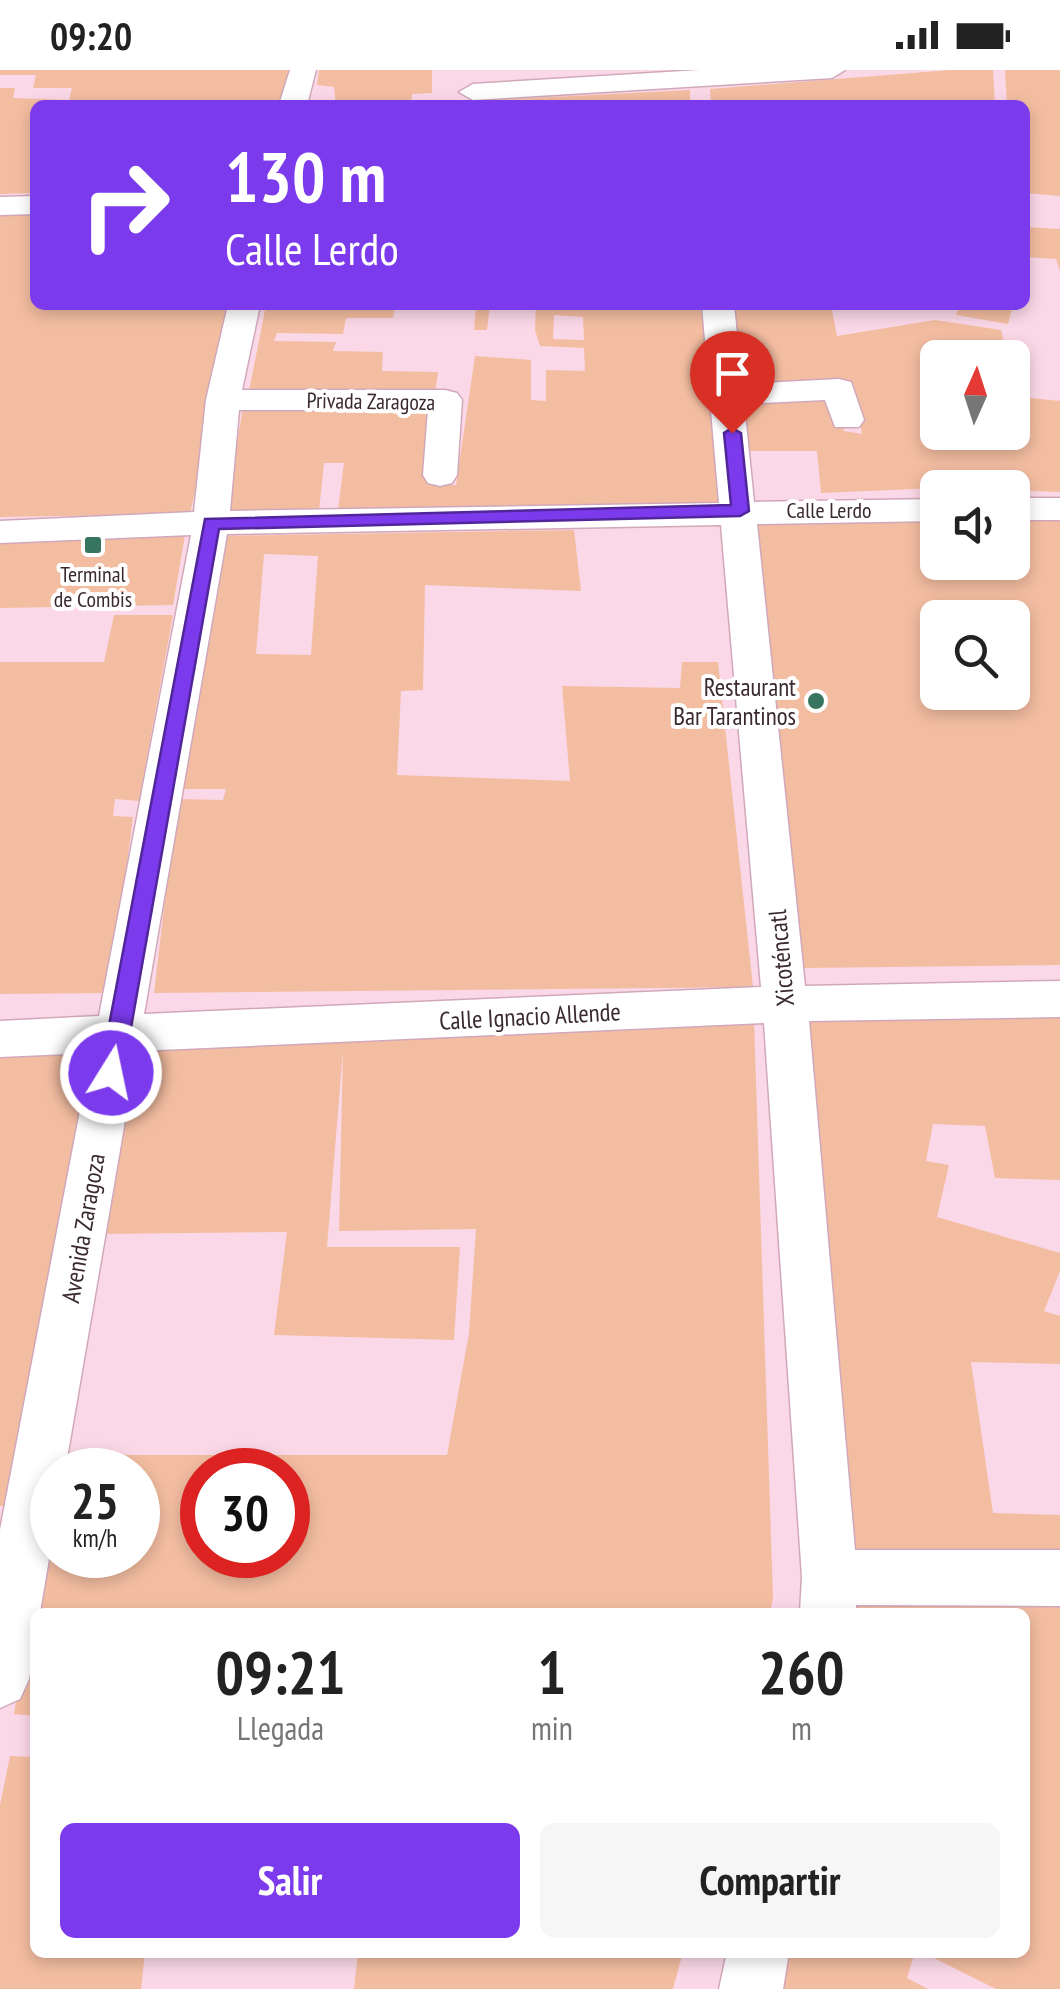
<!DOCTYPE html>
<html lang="es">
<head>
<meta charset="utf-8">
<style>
  :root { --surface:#fff; --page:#f6f6f6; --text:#222; --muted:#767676; --accent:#7c3aed }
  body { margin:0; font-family:"PT Sans Narrow",sans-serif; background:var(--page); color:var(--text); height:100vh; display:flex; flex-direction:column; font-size:38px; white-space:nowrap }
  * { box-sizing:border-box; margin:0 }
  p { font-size:32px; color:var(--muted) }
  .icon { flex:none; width:55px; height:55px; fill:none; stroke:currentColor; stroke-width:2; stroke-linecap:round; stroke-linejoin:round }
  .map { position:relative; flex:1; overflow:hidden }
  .drawer { position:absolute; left:30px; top:1538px; width:1000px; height:350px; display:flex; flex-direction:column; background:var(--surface); border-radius:15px; box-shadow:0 5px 15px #0003 }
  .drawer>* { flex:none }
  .guide { position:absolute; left:30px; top:30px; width:1000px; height:210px; border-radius:15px; box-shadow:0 5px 15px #0003; background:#7c3aed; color:#fff; overflow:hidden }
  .needle { width:65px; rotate:3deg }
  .tools { position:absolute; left:920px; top:270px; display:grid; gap:20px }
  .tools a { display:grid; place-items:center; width:110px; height:110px; border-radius:15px; background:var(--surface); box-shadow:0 5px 15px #0003; font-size:50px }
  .speed { position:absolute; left:30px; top:1378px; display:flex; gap:20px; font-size:50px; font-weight:700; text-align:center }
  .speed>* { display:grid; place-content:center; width:130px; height:130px; border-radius:50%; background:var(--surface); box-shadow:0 5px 15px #0003; line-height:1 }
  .speed small { font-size:25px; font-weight:400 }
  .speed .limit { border:15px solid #d22; background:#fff; color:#111 }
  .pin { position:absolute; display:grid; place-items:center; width:85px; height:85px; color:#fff; margin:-102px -42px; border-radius:50% 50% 50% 0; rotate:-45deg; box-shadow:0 0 10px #0007 }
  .pin .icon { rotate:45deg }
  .me { position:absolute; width:110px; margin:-55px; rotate:10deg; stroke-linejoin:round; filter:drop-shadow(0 0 8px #0008) }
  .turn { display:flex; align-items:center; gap:35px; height:210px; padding:0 30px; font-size:45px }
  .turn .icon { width:130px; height:130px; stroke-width:2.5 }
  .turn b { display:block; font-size:70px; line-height:85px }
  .eta { display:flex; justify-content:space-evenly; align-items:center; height:170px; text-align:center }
  .eta b { font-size:60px; font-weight:800; line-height:70px }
  .primary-button { display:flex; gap:20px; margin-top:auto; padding:20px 30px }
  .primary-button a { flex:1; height:115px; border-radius:15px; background:var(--accent); color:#fff; font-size:40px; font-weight:800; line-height:115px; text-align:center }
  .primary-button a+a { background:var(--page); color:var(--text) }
  .status { display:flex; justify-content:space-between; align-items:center; height:70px; padding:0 50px; background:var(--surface); direction:ltr }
  .status svg { height:28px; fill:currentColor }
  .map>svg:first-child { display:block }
</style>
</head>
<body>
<div class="status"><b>09:20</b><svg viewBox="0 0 49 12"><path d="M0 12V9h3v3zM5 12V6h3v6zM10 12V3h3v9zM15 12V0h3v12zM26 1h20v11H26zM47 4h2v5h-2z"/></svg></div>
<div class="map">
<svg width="1060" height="1919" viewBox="0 0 1060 1919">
  <rect width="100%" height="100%" fill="#fbd8e7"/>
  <path fill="#f3bda1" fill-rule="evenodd" d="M 0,0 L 291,0 L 284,35 L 35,35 L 35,123 L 0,124 L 0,18 L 15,18 L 13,28 L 69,30 L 72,18 L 33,18 L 36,5 L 0,5 Z
    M 319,0 L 432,0 L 432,23 L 412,24 L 411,35 L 336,35 L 334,17 L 317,15 Z
    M 950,0 L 993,0 L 995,35 L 711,35 L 710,19 Z
    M 1005,0 L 1060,0 L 1060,126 L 1025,123 L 1025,35 L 1007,35 Z
    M 690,20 L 690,35 L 467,35 L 473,31 Z
    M 0,140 L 35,140 L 35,235 L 237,235 L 190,444 L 0,447 Z
    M 1025,157 L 1060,159 L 1060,201 L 1056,189 L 1025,187 Z
    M 266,235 L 395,235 L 393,248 L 346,248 L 343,264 L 277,263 L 274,271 L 336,272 L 333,281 L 383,282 L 382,301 L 438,302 L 435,324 L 248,326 Z
    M 476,235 L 490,235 L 487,260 L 474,260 Z
    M 536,235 L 701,235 L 723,435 L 338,440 L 344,393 L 324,393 L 319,441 L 225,442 L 243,338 L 435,340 L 429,415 L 456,415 L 475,286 L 531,290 L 531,330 L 546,331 L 546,300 L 585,301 L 584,278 L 540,276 L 535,260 ZM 554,245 L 583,247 L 584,270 L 553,269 Z
    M 724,235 L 831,235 L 837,266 L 935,250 L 1001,260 L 1007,288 L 938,288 L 938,362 L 1012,362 L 1012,326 L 1060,331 L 1060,422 L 938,418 L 821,423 L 817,381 L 748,381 L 739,327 L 835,326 L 844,361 L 862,364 L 854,314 L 735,315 Z
    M 960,235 L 1013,235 L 1008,254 L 956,245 Z
    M 1012,442 L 1060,442 L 1060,895 L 802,898 L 750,445 L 938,443 L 938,492 L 1012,492 ZM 938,548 L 1012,548 L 1012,622 L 938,622 Z
    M 574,460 L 581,521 L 425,515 L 423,620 L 401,621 L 397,705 L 570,711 L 562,616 L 680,618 L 682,592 L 718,592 L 753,917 L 154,923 L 177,729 L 223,730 L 226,719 L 180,719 L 218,466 ZM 264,484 L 318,486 L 311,585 L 256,584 Z
    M 185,465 L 173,535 L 0,538 L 0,471 Z
    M 114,545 L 173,545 L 139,731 L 115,729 L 113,746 L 133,747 L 110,923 L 0,924 L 0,592 L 104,592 Z
    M 1060,945 L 1060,1110 L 995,1108 L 985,1056 L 933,1054 L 926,1091 L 949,1095 L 937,1147 L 1060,1183 L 1060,1201 L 1044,1241 L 1060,1246 L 1060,1294 L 971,1292 L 993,1443 L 1060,1445 L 1060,1499 L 847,1496 L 850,1436 L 809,952 Z
    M 754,950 L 773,1528 L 770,1542 L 35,1542 L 35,1646 L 14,1644 L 50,1414 L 52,1485 L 138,1485 L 138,1400 L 53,1400 L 55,1385 L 447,1385 L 469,1263 L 476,1159 L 339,1161 L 343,980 L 327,1177 L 460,1177 L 454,1270 L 274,1265 L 287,1162 L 99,1164 L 142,967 ZM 202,1400 L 288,1400 L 288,1485 L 202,1485 Z
    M 94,979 L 10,1437 L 0,1436 L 0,980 Z
    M 838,1532 L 1060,1536 L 1060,1919 L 996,1919 L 922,1882 L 1025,1882 L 1025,1542 L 837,1542 Z
    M 10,1686 L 35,1687 L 35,1882 L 145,1882 L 141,1919 L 0,1919 L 0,1735 Z
    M 358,1882 L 683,1882 L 673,1919 L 354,1919 Z
    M 777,1882 L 915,1882 L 907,1908 L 928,1919 L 770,1919 Z"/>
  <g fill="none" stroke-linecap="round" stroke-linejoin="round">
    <g stroke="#d1a8bb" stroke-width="3">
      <path id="minor" d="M 290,0 L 316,0 L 307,35 L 279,35 Z
        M 700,0 L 845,0 L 832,8 L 473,30 L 459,22 L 473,14 Z
        M 35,126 L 35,144 L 0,145 L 0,127 Z
        M 228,235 L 260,235 L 242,320 L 445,320 L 457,323 L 462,330 L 457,405 L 452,413 L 440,416 L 428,413 L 423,405 L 428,340 L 239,340 L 230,441 L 719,433 L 702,235 L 734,235 L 742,314 L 839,309 L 851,312 L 864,350 L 859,357 L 835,357 L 825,330 L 744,334 L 754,432 L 938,429 L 938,451 L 757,454 L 805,916 L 1060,911 L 1060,947 L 809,951 L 855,1480 L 1060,1480 L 1060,1536 L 856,1535 L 856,1542 L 800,1542 L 802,1507 L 764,953 L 137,981 L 65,1400 L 52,1400 L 52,1471 L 40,1542 L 35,1542 L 35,1572 L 29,1609 L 20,1629 L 0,1638 L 0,1460 L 91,983 L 0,987 L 0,951 L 99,946 L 191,465 L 0,473 L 0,451 L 194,442 L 206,330 ZM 721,455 L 761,917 L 144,944 L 227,464 Z
        M 1012,428 L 1060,428 L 1060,450 L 1012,450 Z
        M 727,1882 L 789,1882 L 783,1919 L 719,1919 Z"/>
    </g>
    <use href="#minor" fill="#fff" fill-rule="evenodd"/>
  </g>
  <path fill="#7c3aed" stroke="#51269a" stroke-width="2.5" d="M 732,358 L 741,363 L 749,441 L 740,446 L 219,459 L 123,1003 L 119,1009 L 103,1009 L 100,1003 L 205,449 L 731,435 L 724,363 Z"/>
  <g fill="#387560" stroke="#fff" stroke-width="4">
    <rect x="83" y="465" width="20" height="20" rx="5"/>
    <circle cx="816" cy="631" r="10"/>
  </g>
  <g text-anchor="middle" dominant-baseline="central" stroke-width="8" stroke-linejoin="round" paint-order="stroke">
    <g font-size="22" fill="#3a2931" stroke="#fff">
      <text transform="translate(371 331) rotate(1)">Privada Zaragoza</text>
      <text x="829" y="440">Calle Lerdo</text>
    </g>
    <g font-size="22" fill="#3a2931" stroke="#fff">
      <text x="93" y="504">Terminal<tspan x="93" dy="25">de Combis</tspan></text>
    </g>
    <g font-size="25" fill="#3a2931" stroke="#fff" text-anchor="end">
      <text x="796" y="617">Restaurant<tspan x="796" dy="29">Bar Tarantinos</tspan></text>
    </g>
    <g font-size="25" fill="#3a2931" stroke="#fff">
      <text transform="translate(781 888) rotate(-95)">Xicoténcatl</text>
      <text transform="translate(530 946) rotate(-3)">Calle Ignacio Allende</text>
      <text transform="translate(83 1158) rotate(-80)">Avenida Zaragoza</text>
    </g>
  </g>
</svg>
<div class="tools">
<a><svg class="needle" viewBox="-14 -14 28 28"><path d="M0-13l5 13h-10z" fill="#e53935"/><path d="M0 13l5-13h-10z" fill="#767676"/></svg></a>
<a><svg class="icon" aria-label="sound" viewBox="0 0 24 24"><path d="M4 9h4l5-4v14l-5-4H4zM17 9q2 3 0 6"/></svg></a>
<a><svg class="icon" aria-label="search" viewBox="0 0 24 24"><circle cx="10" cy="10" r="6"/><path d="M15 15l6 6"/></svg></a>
</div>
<div class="speed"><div>25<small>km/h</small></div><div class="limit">30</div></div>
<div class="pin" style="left:732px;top:363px;background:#d93025"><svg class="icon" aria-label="arrive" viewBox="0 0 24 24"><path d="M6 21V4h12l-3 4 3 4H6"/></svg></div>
<svg class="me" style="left:111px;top:1003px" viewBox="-20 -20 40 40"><circle r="17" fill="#7c3aed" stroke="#fff" stroke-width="3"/><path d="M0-11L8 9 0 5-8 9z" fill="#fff"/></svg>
<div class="guide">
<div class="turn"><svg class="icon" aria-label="right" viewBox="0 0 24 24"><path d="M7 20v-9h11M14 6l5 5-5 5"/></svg><div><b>130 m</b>Calle Lerdo</div></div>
</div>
<section class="drawer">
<div class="eta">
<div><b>09:21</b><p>Llegada</p></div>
<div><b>1</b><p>min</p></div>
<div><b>260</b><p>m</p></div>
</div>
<div class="primary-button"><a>Salir</a><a>Compartir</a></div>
</section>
</div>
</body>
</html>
